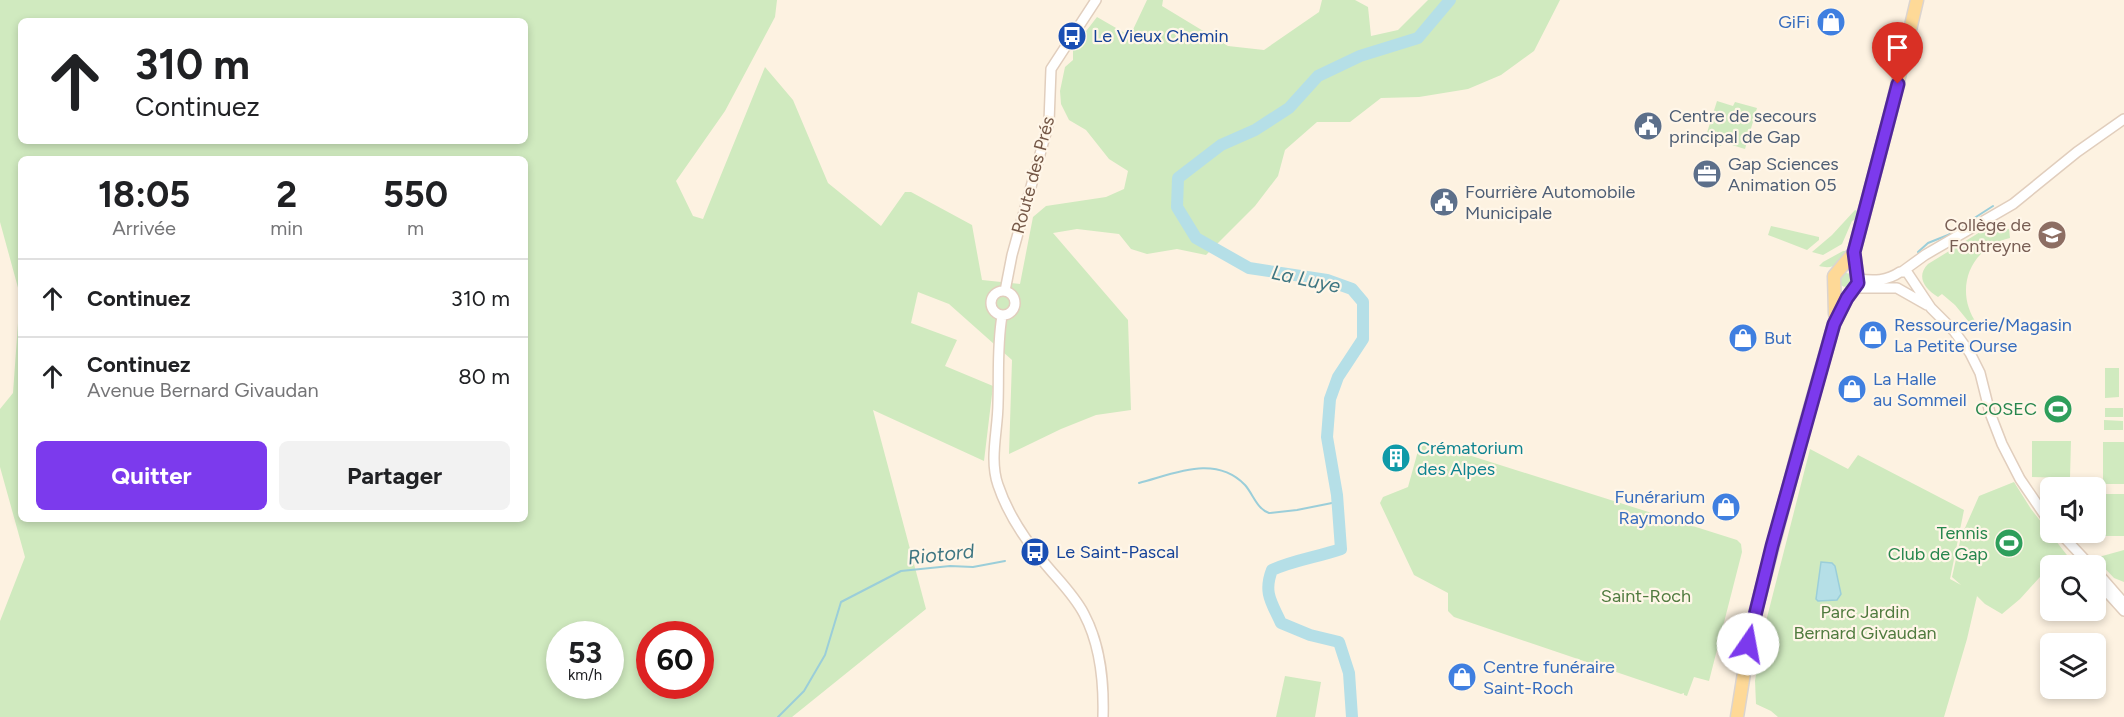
<!DOCTYPE html>
<html lang="fr">
<head>
<meta charset="utf-8">
<style>
  :root { --surface:#fff; --page:#f2f2f2; --text:#202124; --muted:#757577; --line:#e0e0e0; --accent:#7c3aed }
  body { margin:0; font-family:Figtree,sans-serif; background:var(--page); color:var(--text); height:100vh; display:flex; flex-direction:column; font-size:22px; white-space:nowrap }
  * { box-sizing:border-box; margin:0 }
  p { font-size:20px; color:var(--muted) }
  .icon { flex:none; width:33px; height:33px; fill:none; stroke:currentColor; stroke-width:2; stroke-linecap:round; stroke-linejoin:round }
  .map { position:relative; flex:1; overflow:hidden }
  .drawer { position:absolute; left:18px; top:156px; width:510px; height:366px; display:flex; flex-direction:column; background:var(--surface); border-radius:9px; box-shadow:0 3px 9px #0003 }
  .drawer>* { flex:none }
  .banner { position:absolute; left:18px; top:18px; width:510px; height:126px; border-radius:9px; box-shadow:0 3px 9px #0003; background:#fff; color:var(--text); overflow:hidden }
  .controls { position:absolute; left:2040px; top:477px; display:grid; gap:12px }
  .controls a { display:grid; place-items:center; width:66px; height:66px; border-radius:9px; background:var(--surface); box-shadow:0 3px 9px #0003; font-size:30px }
  .speed { position:absolute; left:546px; top:621px; display:flex; gap:12px; font-size:30px; font-weight:700; text-align:center }
  .speed>* { display:grid; place-content:center; width:78px; height:78px; border-radius:50%; background:var(--surface); box-shadow:0 3px 9px #0003; line-height:1 }
  .speed small { font-size:15px; font-weight:400 }
  .speed .limit { border:9px solid #d22; background:#fff; color:#111 }
  .pin { position:absolute; display:grid; place-items:center; width:51px; height:51px; color:#fff; margin:-62px -26px; border-radius:50% 50% 50% 0; rotate:-45deg; box-shadow:0 0 6px #0007 }
  .pin .icon { rotate:45deg }
  .me { position:absolute; width:66px; margin:-33px; rotate:12deg; stroke-linejoin:round; filter:drop-shadow(0 0 4px #0008) }
  .turn { display:flex; align-items:center; gap:21px; height:126px; padding:0 18px; font-size:27px }
  .turn .icon { width:78px; height:78px; stroke-width:2.5 }
  .turn b { display:block; font-size:42px; line-height:51px }
  .eta { display:flex; justify-content:space-evenly; align-items:center; height:102px; text-align:center }
  .eta b { font-size:36px; font-weight:700; line-height:42px }
  .action { display:flex; gap:12px; margin-top:auto; padding:12px 18px }
  .action a { flex:1; height:69px; border-radius:9px; background:var(--accent); color:#fff; font-size:24px; font-weight:700; line-height:69px; text-align:center }
  .action a+a { background:var(--page); color:var(--text) }
  ul { padding:0; list-style:none }
  li { display:flex; align-items:center; gap:18px; height:78px; padding:0 18px; border-top:2px solid var(--line) }
  li div { flex:1 }
  li b { display:block; font-size:22px }
  li em { font-style:normal }
  .map>svg:first-child { display:block }
</style>
</head>
<body>
<div class="map">
<svg width="2124" height="717" viewBox="0 0 2124 717">
  <rect width="100%" height="100%" fill="#fdf2e1"/>
  <path fill="#d0eabf" fill-rule="evenodd" d="M 0,0 L 777,0 L 775,17 L 725,111 L 676,181 L 693,216 L 703,219 L 765,67 L 793,100 L 828,183 L 881,226 L 905,192 L 911,192 L 972,225 L 982,280 L 1020,284 L 1033,217 L 1046,206 L 1106,197 L 1124,189 L 1128,171 L 1109,159 L 1086,130 L 1069,120 L 1061,104 L 1060,91 L 1065,67 L 1073,60 L 1073,48 L 1097,17 L 1130,36 L 1147,0 L 1163,0 L 1162,6 L 1228,46 L 1264,50 L 1319,12 L 1322,0 L 1355,0 L 1368,7 L 1371,36 L 1398,30 L 1428,0 L 1560,0 L 1534,51 L 1501,75 L 1468,89 L 1419,97 L 1381,98 L 1350,122 L 1317,122 L 1285,150 L 1278,176 L 1255,206 L 1206,255 L 1177,249 L 1147,254 L 1131,249 L 1119,234 L 1077,229 L 1053,233 L 1128,320 L 1131,410 L 1096,415 L 1061,429 L 1009,454 L 1012,360 L 949,304 L 918,292 L 911,323 L 957,340 L 945,366 L 993,386 L 984,461 L 873,410 L 926,609 L 792,717 L 0,717 L 0,621 L 25,557 L 0,467 L 0,409 L 13,393 L 20,295 L 0,222 ZM 21,21 L 525,21 L 525,141 L 21,141 ZM 21,159 L 525,159 L 525,519 L 21,519 ZM 560,634 L 610,634 L 610,686 L 560,686 ZM 650,634 L 700,634 L 700,686 L 650,686 Z
    M 1717,101 L 1733,106 L 1735,102 L 1757,108 L 1745,149 L 1722,142 L 1721,146 L 1704,142 Z
    M 1855,210 L 1861,212 L 1858,218 L 1852,221 L 1842,244 L 1823,255 L 1812,252 L 1832,235 Z
    M 1771,226 L 1819,237 L 1819,240 L 1807,250 L 1768,235 Z
    M 1985,229 L 2009,229 L 2010,238 C 1970,247 1953,290 1977,324 L 1973,327 L 1955,305 L 1942,294 L 1938,297 C 1924,289 1916,276 1928,264 Z
    M 1843,251 L 1849,251 C 1839,263 1835,270 1819,266 L 1823,262 Z
    M1839 280a7 7 0 1 1 14 0a7 7 0 1 1-14 0Z
    M 2105,368 L 2119,368 L 2119,397 L 2105,398 Z
    M 2105,408 L 2123,408 L 2123,417 L 2105,417 Z
    M 2104,420 L 2123,421 L 2123,430 L 2104,430 Z
    M 1421,440 L 1737,540 L 1741,544 L 1742,552 L 1709,681 L 1694,677 L 1687,696 L 1684,695 L 1684,693 L 1681,694 L 1454,617 L 1448,611 L 1448,593 L 1414,575 L 1380,503 L 1383,497 L 1408,487 Z
    M 2032,441 L 2071,441 L 2070,478 L 2032,477 Z
    M 2103,442 L 2124,442 L 2124,484 L 2103,484 Z
    M 1810,449 L 1848,469 L 1858,455 L 1964,510 L 1950,579 L 1961,585 L 1952,577 L 1961,537 L 1979,496 L 2014,482 L 2031,509 L 2070,559 L 2062,565 L 2054,563 L 2050,566 L 2020,599 L 2002,614 L 1985,604 L 1975,594 L 1977,596 L 1967,639 L 1944,717 L 1778,717 L 1771,711 L 1756,704 L 1755,681 L 1761,641 Z
    M 2103,494 L 2124,494 L 2124,536 L 2103,536 Z
    M 2124,550 L 2124,582 L 2114,578 L 2095,558 Z
    M 1285,676 L 1321,682 L 1315,717 L 1276,717 Z"/>
  <path fill="#b5dfe7" stroke="#9bced9" stroke-width="1.5" d="M 1821,562 L 1832,563 L 1835,566 L 1841,594 L 1837,600 L 1818,601 L 1816,599 Z"/>
  <g fill="none" stroke-linecap="round" stroke-linejoin="round">
    <path stroke="#9bced9" stroke-width="2" d="M 1918,252 L 1928,243 L 1948,235 L 1993,206
      M 1139,483 C 1174,474 1215,454 1245,485 C 1253,494 1257,509 1269,513 L 1297,510 L 1337,502
      M 778,717 L 804,691 L 825,655 L 841,602 L 901,571 L 950,566 L 973,567 L 1005,561"/>
    <path stroke="#b5dfe7" stroke-width="12" d="M 1352,717 L 1349,673 L 1339,642 L 1310,635 L 1281,623 C 1272,603 1263,593 1272,570 C 1294,560 1318,557 1341,549 L 1337,495 L 1327,437 L 1330,399 L 1338,377 L 1363,339 L 1363,302 L 1352,289 L 1327,280 L 1249,268 L 1196,238 L 1177,207 L 1178,178 L 1221,145 L 1255,130 L 1289,108 L 1318,76 L 1360,56 L 1418,38 L 1450,0"/>
    <g stroke="#e1cebd" stroke-width="12">
      <path id="minor" d="M 1903,271 L 1925,255 L 2013,204 L 2077,152 L 2124,119
        M 1858,279 C 1874,281 1887,281 1900,272 L 1907,272 L 1931,308 L 1954,331 L 1970,353 L 1980,373 L 1990,413 L 2002,444 L 2020,479 L 2050,523
        M 1856,288 L 1897,288 L 1927,305
        M991 303a12 12 0 1 1 24 0a12 12 0 1 1-24 0Z
        M 1005,291 L 1012,255 L 1049,122 L 1051,69 L 1096,0
        M 1002,316 C 997,345 999,374 998,403 C 998,430 989,459 998,485 C 1007,512 1024,538 1042,560 C 1056,578 1073,593 1084,614 C 1101,646 1104,682 1103,717
        M 2059,532 L 2091,566
        M 2096,571 L 2124,603
        M 2096,580 L 2124,611"/>
    </g>
    <g stroke="#dbd4cf" stroke-width="15">
      <path id="major" d="M 1835,314 L 1834,276 L 1854,252 L 1892,107 L 1917,0
        M 1737,717 L 1751,629 L 1802,436 L 1834,324 L 1847,298 L 1858,283 L 1854,252"/>
    </g>
    <use href="#minor" stroke="#fff" stroke-width="9"/>
    <use href="#major" stroke="#fed997" stroke-width="12"/>
  </g>
  <g fill="none" stroke-linecap="round" stroke-linejoin="round">
    <g stroke="#51269a" stroke-width="15">
      <path id="route" d="M 1748,644 L 1772,546 L 1834,324 L 1847,298 L 1858,283 L 1854,252 L 1898,84"/>
    </g>
    <use href="#route" stroke="#7c3aed" stroke-width="10"/>
  </g>
  <defs>
    <g id="shop-disc" transform="scale(1.5)"><circle r="9.5" fill="#3f7fe0" stroke="#fff6e8"/><path d="M-5-2.5h2.3a2.7 3.5 0 0 1 5.4 0H5L5.5 6h-11ZM-1.5-2.5h3a1.5 2.3 0 0 0-3 0Z" fill="#fff"/></g>
    <g id="bus-disc" transform="scale(1.5)"><circle r="9.5" fill="#1a4fb4" stroke="#fff6e8"/><path d="M-5-6H5V4H4V6H2V4H-2V6H-4V4H-5ZM-3.5-4V0h7V-4ZM-3.5 1.2v1.5H-2V1.2ZM2 1.2v1.5H3.5V1.2Z" fill="#fff"/></g>
    <g id="civic-disc" transform="scale(1.5)"><circle r="9.5" fill="#5c6f8a" stroke="#fff6e8"/><path d="M-.6-6.5H3V-4.5H.6V-3L4-1V1h2V6H-6V1h2V-1L-.6-3ZM-1.2 2.5V6h2.4V2.5Z" fill="#fff"/></g>
    <g id="office-disc" transform="scale(1.5)"><circle r="9.5" fill="#5c6f8a" stroke="#fff6e8"/><path d="M-6-3h4V-5.5h4V-3h4V5H-6ZM-1-4.5V-3h2v-1.5ZM-6 0V1H6V0Z" fill="#fff"/></g>
    <g id="school-disc" transform="scale(1.5)"><circle r="9.5" fill="#8d6e63" stroke="#fff6e8"/><path d="M0-5L7-2L0 1L-7-2ZM-4 1L0 2.5L4 1V4Q0 6-4 4Z" fill="#fff"/></g>
    <g id="stadium-disc" transform="scale(1.5)"><circle r="9.5" fill="#2e9e5b" stroke="#fff6e8"/><path d="M0-5a6.5 5 0 1 0 0 10a6.5 5 0 1 0 0-10ZM-3.5-1.8h7v3.6h-7Z" fill="#fff"/></g>
    <g id="building-disc" transform="scale(1.5)"><circle r="9.5" fill="#0f9aa8" stroke="#fff6e8"/><path d="M-4-6H4V6H1V3H-1V6H-4ZM-2.5-4.3h1.7v1.8h-1.7ZM.8-4.3h1.7v1.8H.8ZM-2.5-1h1.7V.8h-1.7ZM.8-1h1.7V.8H.8Z" fill="#fff"/></g>
  </defs>
  <g fill-rule="evenodd">
    <use href="#shop-disc" x="1831" y="22"/>
    <use href="#bus-disc" x="1072" y="36"/>
    <use href="#civic-disc" x="1648" y="126"/>
    <use href="#office-disc" x="1707" y="174"/>
    <use href="#civic-disc" x="1444" y="202"/>
    <use href="#school-disc" x="2052" y="235"/>
    <use href="#shop-disc" x="1873" y="335"/>
    <use href="#shop-disc" x="1743" y="338"/>
    <use href="#shop-disc" x="1852" y="389"/>
    <use href="#stadium-disc" x="2058" y="409"/>
    <use href="#building-disc" x="1396" y="458"/>
    <use href="#shop-disc" x="1726" y="507"/>
    <use href="#stadium-disc" x="2009" y="543"/>
    <use href="#bus-disc" x="1035" y="552"/>
    <use href="#shop-disc" x="1462" y="677"/>
  </g>
  <g text-anchor="middle" dominant-baseline="central" stroke-width="4.5" stroke-linejoin="round" paint-order="stroke">
    <g font-size="18" fill="#366cbe" stroke="#fff6e8" text-anchor="start">
      <text x="1810" y="22" text-anchor="end">GiFi</text>
      <text x="1894" y="325">Ressourcerie/Magasin<tspan x="1894" dy="21">La Petite Ourse</tspan></text>
      <text x="1764" y="338">But</text>
      <text x="1873" y="379">La Halle<tspan x="1873" dy="21">au Sommeil</tspan></text>
      <text x="1705" y="497" text-anchor="end">Funérarium<tspan x="1705" dy="21">Raymondo</tspan></text>
      <text x="1483" y="667">Centre funéraire<tspan x="1483" dy="21">Saint-Roch</tspan></text>
    </g>
    <g font-size="18" fill="#164399" stroke="#fff6e8" text-anchor="start">
      <text x="1093" y="36">Le Vieux Chemin</text>
      <text x="1056" y="552">Le Saint-Pascal</text>
    </g>
    <g font-size="18" fill="#4e5e75" stroke="#fff6e8" text-anchor="start">
      <text x="1669" y="116">Centre de secours<tspan x="1669" dy="21">principal de Gap</tspan></text>
      <text x="1728" y="164">Gap Sciences<tspan x="1728" dy="21">Animation 05</tspan></text>
      <text x="1465" y="192">Fourrière Automobile<tspan x="1465" dy="21">Municipale</tspan></text>
    </g>
    <g font-size="18" fill="#755847" stroke="#fff6e8">
      <text transform="translate(1033 175) rotate(-75)">Route des Prés</text>
    </g>
    <g font-size="18" fill="#785e54" stroke="#fff6e8" text-anchor="end">
      <text x="2031" y="225">Collège de<tspan x="2031" dy="21">Fontreyne</tspan></text>
    </g>
    <g font-size="18" fill="#27864d" stroke="#fff6e8" text-anchor="end">
      <text x="2037" y="409">COSEC</text>
      <text x="1988" y="533">Tennis<tspan x="1988" dy="21">Club de Gap</tspan></text>
    </g>
    <g font-size="18" fill="#0d838f" stroke="#fff6e8" text-anchor="start">
      <text x="1417" y="448">Crématorium<tspan x="1417" dy="21">des Alpes</tspan></text>
    </g>
    <g font-size="18" fill="#507b3f" stroke="#fff6e8">
      <text x="1646" y="596">Saint-Roch</text>
      <text x="1865" y="612">Parc Jardin<tspan x="1865" dy="21">Bernard Givaudan</tspan></text>
    </g>
    <g font-size="20" font-style="italic" fill="#3e7682" stroke="#fff6e8">
      <text transform="translate(1306 279) rotate(12)">La Luye</text>
      <text transform="translate(941 554) rotate(-6)">Riotord</text>
    </g>
  </g>
</svg>
<div class="controls">
<a><svg class="icon" aria-label="sound" viewBox="0 0 24 24"><path d="M4 9h4l5-4v14l-5-4H4zM17 9q2 3 0 6"/></svg></a>
<a><svg class="icon" aria-label="search" viewBox="0 0 24 24"><circle cx="10" cy="10" r="6"/><path d="M15 15l6 6"/></svg></a>
<a><svg class="icon" aria-label="layers" viewBox="0 0 24 24"><path d="M12 4l9 5-9 5-9-5zM3 14l9 5 9-5"/></svg></a>
</div>
<div class="speed"><div>53<small>km/h</small></div><div class="limit">60</div></div>
<div class="pin" style="left:1898px;top:84px;background:#d93025"><svg class="icon" aria-label="arrive" viewBox="0 0 24 24"><path d="M6 21V4h12l-3 4 3 4H6"/></svg></div>
<svg class="me" style="left:1748px;top:644px" viewBox="-20 -20 40 40"><circle r="19" fill="#fff"/><path d="M0-13L10 11 0 6-10 11z" fill="#7c3aed"/></svg>
<div class="banner">
<div class="turn"><svg class="icon" aria-label="ahead" viewBox="0 0 24 24"><path d="M12 20V5M6 11l6-6 6 6"/></svg><div><b>310 m</b>Continuez</div></div>
</div>
<section class="drawer">
<div class="eta">
<div><b>18:05</b><p>Arrivée</p></div>
<div><b>2</b><p>min</p></div>
<div><b>550</b><p>m</p></div>
</div>
<ul>
<li><svg class="icon" aria-label="ahead" viewBox="0 0 24 24"><path d="M12 20V5M6 11l6-6 6 6"/></svg><div><b>Continuez</b></div><em>310 m</em></li>
<li><svg class="icon" aria-label="ahead" viewBox="0 0 24 24"><path d="M12 20V5M6 11l6-6 6 6"/></svg><div><b>Continuez</b><p>Avenue Bernard Givaudan</p></div><em>80 m</em></li>
</ul>
<div class="action"><a>Quitter</a><a>Partager</a></div>
</section>
</div>
</body>
</html>
